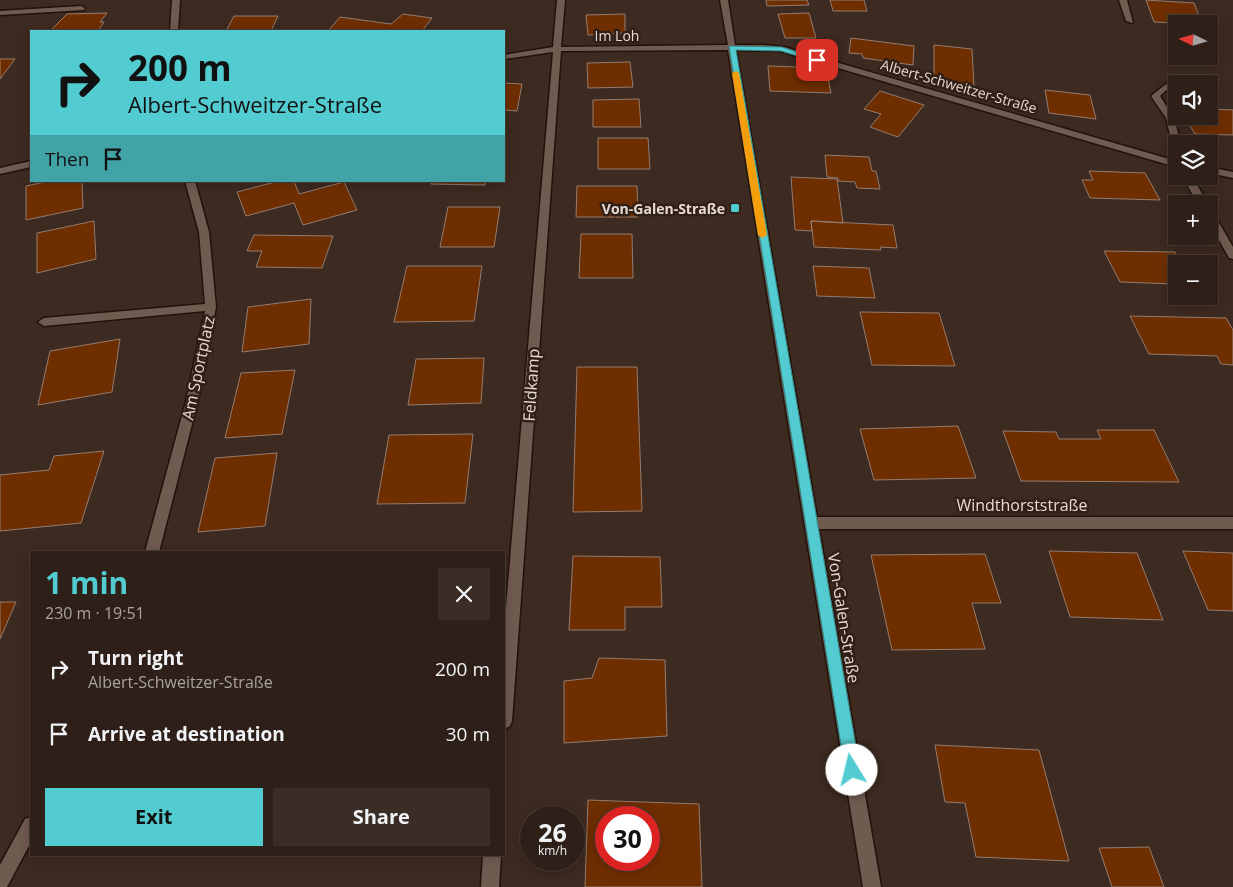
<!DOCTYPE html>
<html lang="en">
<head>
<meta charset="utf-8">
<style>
  :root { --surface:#2e2018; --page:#3a2d25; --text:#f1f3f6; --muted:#a7a3a2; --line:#493e37; --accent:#52ccd0 }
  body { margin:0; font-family:"Open Sans",sans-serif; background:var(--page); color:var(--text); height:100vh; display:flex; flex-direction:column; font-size:19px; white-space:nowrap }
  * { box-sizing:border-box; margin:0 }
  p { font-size:16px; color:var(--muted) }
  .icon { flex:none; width:28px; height:28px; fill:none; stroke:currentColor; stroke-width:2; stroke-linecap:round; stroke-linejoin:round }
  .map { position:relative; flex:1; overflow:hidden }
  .drawer { position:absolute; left:30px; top:551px; width:475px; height:305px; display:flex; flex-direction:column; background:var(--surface); border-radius:0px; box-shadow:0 2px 12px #0003,0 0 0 1px var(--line) }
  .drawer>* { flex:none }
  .top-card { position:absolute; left:30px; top:30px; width:475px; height:152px; border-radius:0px; box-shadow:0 2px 12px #0003,0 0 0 1px var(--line); background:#52ccd0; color:#111; overflow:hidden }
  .needle { width:32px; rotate:275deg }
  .controls { position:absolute; left:1168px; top:15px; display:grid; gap:10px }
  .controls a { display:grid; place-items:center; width:50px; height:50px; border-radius:0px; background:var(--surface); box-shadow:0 2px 12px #0003,0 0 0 1px var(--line); font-size:25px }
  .speed { position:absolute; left:520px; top:806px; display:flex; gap:10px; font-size:25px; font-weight:700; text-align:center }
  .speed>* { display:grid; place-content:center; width:65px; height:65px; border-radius:50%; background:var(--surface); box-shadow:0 2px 12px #0003,0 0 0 1px var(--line); line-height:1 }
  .speed small { font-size:12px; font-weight:400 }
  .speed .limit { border:8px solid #d22; background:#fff; color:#111 }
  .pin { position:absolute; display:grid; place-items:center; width:42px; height:42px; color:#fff; margin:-21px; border-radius:10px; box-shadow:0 2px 8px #0006 }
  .me { position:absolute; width:55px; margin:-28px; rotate:351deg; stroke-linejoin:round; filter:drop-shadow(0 0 4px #0008) }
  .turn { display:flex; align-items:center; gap:18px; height:105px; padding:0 15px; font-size:22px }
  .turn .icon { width:65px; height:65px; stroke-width:2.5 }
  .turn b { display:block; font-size:35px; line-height:42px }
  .then { display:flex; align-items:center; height:48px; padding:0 15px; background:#0003; gap:10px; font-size:19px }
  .round { display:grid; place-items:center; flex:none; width:52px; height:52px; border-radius:0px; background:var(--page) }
  .summary { display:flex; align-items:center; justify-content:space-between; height:85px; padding:0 15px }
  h1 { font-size:30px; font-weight:700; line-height:38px; color:var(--accent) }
  .action { display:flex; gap:10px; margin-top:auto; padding:10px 15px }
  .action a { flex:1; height:58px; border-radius:0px; background:var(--accent); color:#111; font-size:20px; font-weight:700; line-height:58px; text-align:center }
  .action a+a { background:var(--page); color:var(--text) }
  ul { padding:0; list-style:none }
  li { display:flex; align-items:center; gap:15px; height:65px; padding:0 15px }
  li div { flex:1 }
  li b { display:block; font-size:19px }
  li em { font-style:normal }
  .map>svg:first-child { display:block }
</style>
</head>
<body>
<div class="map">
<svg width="1233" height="887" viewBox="0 0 1233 887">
  <rect width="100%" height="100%" fill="#3d2a20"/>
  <path fill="#6f2e00" stroke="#937c71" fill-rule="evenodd" d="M 766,0 L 807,0 L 809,5 L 767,6 Z
    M 830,0 L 864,0 L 867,11 L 833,11 Z
    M 1146,0 L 1194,3 L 1202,24 L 1154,22 Z
    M 107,13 L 100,22 L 104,22 L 98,31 L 50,31 L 67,14 Z
    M 809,13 L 816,38 L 785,38 L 778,14 Z
    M 403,14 L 432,18 L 422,31 L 328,31 L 340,17 L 391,24 Z
    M 625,14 L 625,33 L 588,35 L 586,15 Z
    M 234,16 L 278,16 L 271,31 L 226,31 Z
    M 851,38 L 914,46 L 913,65 L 863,58 L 862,54 L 849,53 Z
    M 934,45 L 972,49 L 974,87 L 934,82 Z
    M 0,59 L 15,59 L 0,79 Z
    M 630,62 L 633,87 L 588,88 L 587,63 Z
    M 768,66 L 798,67 L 799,77 L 828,78 L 831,93 L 770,91 Z
    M 504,83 L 522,84 L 517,111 L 504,110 Z
    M 1045,90 L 1090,95 L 1096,119 L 1049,113 Z
    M 880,91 L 924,105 L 898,137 L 870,127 L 881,114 L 864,109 Z
    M 639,99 L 641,127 L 593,127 L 593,100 Z
    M 1209,109 L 1233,110 L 1233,135 L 1195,134 L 1184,116 L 1209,116 Z
    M 598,138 L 648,138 L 650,169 L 598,169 Z
    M 825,155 L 869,157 L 872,171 L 876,171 L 880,189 L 857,188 L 855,182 L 838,181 L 838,178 L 827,177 Z
    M 1089,171 L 1145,173 L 1160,200 L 1090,198 L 1082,180 L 1093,180 Z
    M 791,177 L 837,179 L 843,223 L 811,221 L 812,231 L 795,230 Z
    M 50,181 L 82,181 L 83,208 L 26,220 L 26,186 Z
    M 279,181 L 294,181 L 299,194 L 344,182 L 357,210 L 303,225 L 294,203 L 246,216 L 237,192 Z
    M 432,181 L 486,181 L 485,185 L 431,184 Z
    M 577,186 L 637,186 L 638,217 L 576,217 Z
    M 448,207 L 500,207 L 494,247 L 440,247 Z
    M 94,221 L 96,259 L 37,273 L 37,233 Z
    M 811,221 L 893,225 L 897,248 L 880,247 L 881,250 L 814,247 Z
    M 581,234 L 632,234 L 633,278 L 579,278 Z
    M 254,235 L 333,236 L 322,268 L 256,267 L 262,251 L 247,251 Z
    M 1104,251 L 1175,252 L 1181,264 L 1176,264 L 1176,284 L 1120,282 Z
    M 407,266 L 482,266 L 474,321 L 394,322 Z
    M 813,266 L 869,268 L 875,298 L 817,296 Z
    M 311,299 L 309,344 L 242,352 L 248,307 Z
    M 860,312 L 939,313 L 955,366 L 872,365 Z
    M 1130,316 L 1226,318 L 1233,330 L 1233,365 L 1221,364 L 1217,356 L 1149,354 Z
    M 120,339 L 112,392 L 38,405 L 50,351 Z
    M 484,358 L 481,403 L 408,405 L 416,359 Z
    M 577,367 L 637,367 L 642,511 L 573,512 Z
    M 295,370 L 282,434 L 225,438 L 241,373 Z
    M 958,426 L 976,478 L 874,480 L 860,429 Z
    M 1097,430 L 1154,430 L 1179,482 L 1021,481 L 1003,431 L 1056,432 L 1059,439 L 1101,439 Z
    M 473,434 L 465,503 L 377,504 L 389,435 Z
    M 104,451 L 81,523 L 0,531 L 0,475 L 49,470 L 54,456 Z
    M 277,453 L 265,526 L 198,532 L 215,458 Z
    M 1049,551 L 1137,553 L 1163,620 L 1070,617 Z
    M 1183,551 L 1233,553 L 1233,611 L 1208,610 Z
    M 985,554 L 1001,603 L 972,603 L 985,649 L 892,650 L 871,555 Z
    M 573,556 L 660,557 L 662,607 L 625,607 L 625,630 L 569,630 Z
    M 0,602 L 16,602 L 0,639 Z
    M 599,658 L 665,660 L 667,736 L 564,743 L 564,681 L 592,678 Z
    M 935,745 L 1039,750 L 1069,861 L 976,857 L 965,803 L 945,802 Z
    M 588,800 L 699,804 L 702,887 L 585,887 ZM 606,818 L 649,818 L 649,860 L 606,860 Z
    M 1149,847 L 1164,887 L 1112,887 L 1099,848 Z"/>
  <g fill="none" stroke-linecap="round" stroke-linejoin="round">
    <g stroke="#231209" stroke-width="3">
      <path id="lane" d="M 81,6 L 85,8 L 84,10 L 0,15 L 0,11 Z
        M 1166,84 L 1170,87 L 1160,96 L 1174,118 L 1181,144 L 1176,144 L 1176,147 L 1172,144 L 1166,118 L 1151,96 Z
        M 1176,152 L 1176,166 L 1175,167 L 1170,164 L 1171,155 Z"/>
    </g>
    <g stroke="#231209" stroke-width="3">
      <path id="street" d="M 172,0 L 180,0 L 178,31 L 170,31 Z
        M 557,0 L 565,0 L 561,47 L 728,45 L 720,0 L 728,0 L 735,45 L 764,45 L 784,47 L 1176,161 L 1176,167 L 780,51 L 736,50 L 817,517 L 1233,517 L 1233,529 L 819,529 L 881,887 L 863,887 L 728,50 L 561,51 L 512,721 L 510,726 L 504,729 L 504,631 L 553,52 L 504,59 L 504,55 L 553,47 Z
        M 1119,0 L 1127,0 L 1133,23 L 1126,21 Z
        M 31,161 L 31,167 L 0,174 L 0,168 Z
        M 1209,167 L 1233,172 L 1233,178 L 1209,173 Z
        M 1182,176 L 1192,176 L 1208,204 L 1198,204 Z
        M 185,181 L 195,181 L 209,232 L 216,307 L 198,401 L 159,552 L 145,552 L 186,401 L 205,311 L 44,326 L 38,322 L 44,318 L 205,304 L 199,232 Z
        M 1209,211 L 1214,214 L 1233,247 L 1233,259 L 1229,258 L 1209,222 Z
        M 31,817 L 31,842 L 7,887 L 0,887 L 0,865 L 25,819 Z
        M 483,855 L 501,855 L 499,887 L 481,887 Z"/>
    </g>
    <use href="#lane" fill="#705b50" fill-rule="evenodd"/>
    <use href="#street" fill="#705b50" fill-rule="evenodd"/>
  </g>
  <path fill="#52ccd0" stroke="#358587" d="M 729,46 L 782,47 L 821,60 L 817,62 L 781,51 L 736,50 L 860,770 L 858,776 L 852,778 L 847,776 L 845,770 Z"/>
  <path fill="#f59e0b" d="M 736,71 L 739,73 L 767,235 L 762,238 L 758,235 L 732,73 Z"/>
  <rect fill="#52ccd0" stroke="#322017" stroke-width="2" x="730" y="203" width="10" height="10" rx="2.5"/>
  <g text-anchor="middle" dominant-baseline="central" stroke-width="5" stroke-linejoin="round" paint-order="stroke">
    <g font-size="14" fill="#e7dad4" stroke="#322017">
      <text x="617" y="35">Im Loh</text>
      <text transform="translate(959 86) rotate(16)">Albert-Schweitzer-Straße</text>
    </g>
    <g font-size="14" font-weight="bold" fill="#e7dad4" stroke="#322017" text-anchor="end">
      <text x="725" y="208">Von-Galen-Straße</text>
    </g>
    <g font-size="16" fill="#e7dad4" stroke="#322017">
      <text transform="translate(198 368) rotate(-78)">Am Sportplatz</text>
      <text transform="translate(531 385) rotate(-86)">Feldkamp</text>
      <text x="1022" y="505">Windthorststraße</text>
      <text transform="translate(844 618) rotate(81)">Von-Galen-Straße</text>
    </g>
  </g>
</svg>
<div class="controls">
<a><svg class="needle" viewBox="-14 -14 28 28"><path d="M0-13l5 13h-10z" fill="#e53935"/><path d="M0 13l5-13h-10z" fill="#a7a3a2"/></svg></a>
<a><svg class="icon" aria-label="sound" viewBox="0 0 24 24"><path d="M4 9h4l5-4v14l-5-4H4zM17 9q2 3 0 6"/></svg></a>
<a><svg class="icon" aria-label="layers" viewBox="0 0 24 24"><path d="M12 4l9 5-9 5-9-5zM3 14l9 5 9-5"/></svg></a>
<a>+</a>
<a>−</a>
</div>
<div class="speed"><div>26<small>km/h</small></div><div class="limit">30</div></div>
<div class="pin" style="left:817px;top:60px;background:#d93025"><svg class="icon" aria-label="arrive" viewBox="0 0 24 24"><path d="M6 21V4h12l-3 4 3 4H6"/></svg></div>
<svg class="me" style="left:852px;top:770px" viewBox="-20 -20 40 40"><circle r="19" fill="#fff"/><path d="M0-13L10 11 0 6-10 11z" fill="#52ccd0"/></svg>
<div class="top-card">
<div class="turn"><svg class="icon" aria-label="right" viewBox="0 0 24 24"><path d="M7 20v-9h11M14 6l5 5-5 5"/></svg><div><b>200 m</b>Albert-Schweitzer-Straße</div></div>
<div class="then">Then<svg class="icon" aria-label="arrive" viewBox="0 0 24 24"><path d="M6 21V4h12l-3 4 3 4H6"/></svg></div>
</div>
<section class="drawer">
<div class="summary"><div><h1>1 min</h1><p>230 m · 19:51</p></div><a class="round"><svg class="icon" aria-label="close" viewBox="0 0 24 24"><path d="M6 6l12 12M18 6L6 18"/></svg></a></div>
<ul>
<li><svg class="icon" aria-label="right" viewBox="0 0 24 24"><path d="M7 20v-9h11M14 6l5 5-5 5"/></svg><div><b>Turn right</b><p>Albert-Schweitzer-Straße</p></div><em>200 m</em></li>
<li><svg class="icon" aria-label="arrive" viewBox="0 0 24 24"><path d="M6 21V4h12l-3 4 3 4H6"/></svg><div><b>Arrive at destination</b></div><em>30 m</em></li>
</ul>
<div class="action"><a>Exit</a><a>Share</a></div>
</section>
</div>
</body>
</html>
